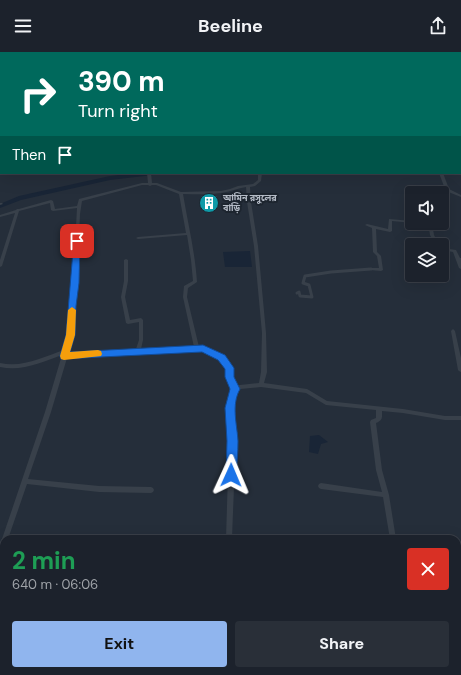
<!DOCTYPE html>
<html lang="en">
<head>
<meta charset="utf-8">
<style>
  :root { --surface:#1c222c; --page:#292f38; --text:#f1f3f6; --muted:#a0a4a9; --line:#3a3f48; --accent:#90b5ee }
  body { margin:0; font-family:"DM Sans","Noto Sans Bengali",sans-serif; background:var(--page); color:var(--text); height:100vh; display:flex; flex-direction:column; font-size:15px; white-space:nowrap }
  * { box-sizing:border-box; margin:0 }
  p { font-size:13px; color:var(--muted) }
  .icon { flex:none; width:22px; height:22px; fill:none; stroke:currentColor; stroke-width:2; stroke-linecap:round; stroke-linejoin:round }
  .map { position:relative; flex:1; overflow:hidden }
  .side { position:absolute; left:0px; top:483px; width:461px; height:140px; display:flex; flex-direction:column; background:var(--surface); border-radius:12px 12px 0 0; box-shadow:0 4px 16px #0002,0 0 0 1px var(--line) }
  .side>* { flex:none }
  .banner { position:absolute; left:0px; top:0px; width:461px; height:122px; box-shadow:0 4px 16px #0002,0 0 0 1px var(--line); background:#00695c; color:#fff; overflow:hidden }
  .fabs { position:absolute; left:405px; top:134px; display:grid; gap:8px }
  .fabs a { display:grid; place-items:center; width:44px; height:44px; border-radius:4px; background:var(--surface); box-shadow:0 4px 16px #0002,0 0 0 1px var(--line); font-size:20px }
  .pin { position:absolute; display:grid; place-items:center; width:34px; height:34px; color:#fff; margin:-17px; border-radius:8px; box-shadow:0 2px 6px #0006 }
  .me { position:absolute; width:44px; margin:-22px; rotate:1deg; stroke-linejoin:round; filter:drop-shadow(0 0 3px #0008) }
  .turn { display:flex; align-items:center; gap:14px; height:84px; padding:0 12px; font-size:18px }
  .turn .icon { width:52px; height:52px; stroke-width:2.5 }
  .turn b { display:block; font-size:28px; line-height:34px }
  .then { display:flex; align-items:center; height:38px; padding:0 12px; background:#0003; gap:8px; font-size:15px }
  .round { display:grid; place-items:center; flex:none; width:42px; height:42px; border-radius:4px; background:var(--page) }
  .overview { display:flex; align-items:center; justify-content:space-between; height:68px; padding:0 12px }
  h1 { font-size:24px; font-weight:700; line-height:30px; color:#1e9e55 }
  .primary-button { display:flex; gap:8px; margin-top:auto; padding:8px 12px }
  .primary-button a { flex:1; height:46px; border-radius:4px; background:var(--accent); color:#111; font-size:16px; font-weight:700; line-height:46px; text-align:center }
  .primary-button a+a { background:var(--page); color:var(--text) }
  header { display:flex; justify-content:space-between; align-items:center; height:52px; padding:0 12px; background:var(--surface); font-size:18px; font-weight:700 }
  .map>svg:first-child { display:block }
</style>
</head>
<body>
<header><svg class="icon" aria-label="menu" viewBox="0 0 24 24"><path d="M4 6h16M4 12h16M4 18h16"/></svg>Beeline<svg class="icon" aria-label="share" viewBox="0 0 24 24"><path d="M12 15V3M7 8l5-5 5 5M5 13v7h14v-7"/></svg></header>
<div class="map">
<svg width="461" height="623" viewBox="0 0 461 623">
  <rect width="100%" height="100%" fill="#252e3a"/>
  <path fill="#192536" d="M 250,199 L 252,215 L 225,215 L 223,200 Z
    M 319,383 L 328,390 L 321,392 L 318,402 L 309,400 L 310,384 Z"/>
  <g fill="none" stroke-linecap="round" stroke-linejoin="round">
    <path fill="#192536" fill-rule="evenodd" d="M 460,106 L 461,106 L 461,110 L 460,110 Z
      M 137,121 L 156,121 L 153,123 L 110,128 L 21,148 L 0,156 L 0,152 L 19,144 L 110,124 Z"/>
    <path stroke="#38404a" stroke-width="3" d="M 297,241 L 299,240 L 300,244 L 312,245 L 309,233 L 303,231 L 305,224 L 331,220 L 371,217"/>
    <path fill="#38404a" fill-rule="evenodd" d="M 0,0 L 2,0 L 1,1 L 1,3 L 0,4 Z
      M 58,0 L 60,0 L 59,1 L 57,1 Z
      M 98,0 L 100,0 L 99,1 L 97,1 Z
      M 265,0 L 267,0 L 266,1 L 264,1 Z
      M 0,9 L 1,9 L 1,11 L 0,11 Z
      M 460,32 L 461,32 L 461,35 L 460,35 Z
      M 460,58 L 461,58 L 461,60 L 460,60 Z
      M 460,74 L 461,74 L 461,76 L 460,76 Z
      M 0,76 L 1,76 L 1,78 L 0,78 Z
      M 460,100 L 461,100 L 461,102 L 460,102 Z
      M 460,111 L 461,111 L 461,113 L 460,113 Z
      M 147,121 L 151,121 L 152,131 L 157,131 L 181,140 L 221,139 L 230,137 L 238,134 L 253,132 L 258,128 L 258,121 L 262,121 L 261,129 L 255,134 L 250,135 L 251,150 L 258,194 L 266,281 L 267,320 L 264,331 L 307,337 L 327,349 L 403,357 L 445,364 L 461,364 L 461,368 L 445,368 L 403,361 L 382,359 C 382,366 383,368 376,371 L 382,418 L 389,443 L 396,487 L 390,487 L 383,445 L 321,437 L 319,436 L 318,434 L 319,432 L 321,431 L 382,440 L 376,418 L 370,370 L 371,368 L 376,366 L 376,358 L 326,353 L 306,341 L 261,335 L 240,337 L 237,338 C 229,355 235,374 235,391 C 235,423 233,455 232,487 L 226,487 L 229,389 L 227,356 L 230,341 L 232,337 L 226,325 L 226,316 L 224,311 L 205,299 L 138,301 L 67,306 L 51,360 L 28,427 L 99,434 L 151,435 L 153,436 L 154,438 L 153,440 L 151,441 L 99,440 L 27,432 L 8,487 L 4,487 L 4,500 L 2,504 L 0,505 L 0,493 L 2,488 L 2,487 L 45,360 L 62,303 C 42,310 22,320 0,315 L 0,311 C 23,316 43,305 64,298 L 69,283 L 70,254 L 73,231 L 77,156 L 53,159 L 51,158 L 50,151 L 19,159 L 2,214 L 0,215 L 0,208 L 15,161 L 0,165 L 0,163 L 16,158 L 17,157 L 19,157 L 51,148 L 53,149 L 55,157 L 77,154 L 79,147 L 142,131 L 148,131 ZM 142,133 L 148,133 L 150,134 L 152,133 L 156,133 L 179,142 L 186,181 L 138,185 L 136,186 L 138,187 L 187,183 L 191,208 L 193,229 L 184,234 L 183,245 L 194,295 L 141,297 L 143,288 L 143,268 L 141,266 L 130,268 L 125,245 L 128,229 L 128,208 L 126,207 L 124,208 L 124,229 L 121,245 L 126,271 L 128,272 L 139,270 L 139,288 L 136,297 L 68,302 L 73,283 L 74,254 L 77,231 L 80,162 L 82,149 ZM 246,135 L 247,150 L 254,194 L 262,281 L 261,320 L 259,331 L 240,333 L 236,334 L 232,325 L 232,316 L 228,309 L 208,296 L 199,295 L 187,245 L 188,236 L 197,230 C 195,200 188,172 183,142 C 196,142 209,143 221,141 C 230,140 238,136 246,135 Z
      M 439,121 L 443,121 L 449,137 L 461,143 L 461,145 L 446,139 L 428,138 L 428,141 L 424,141 L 424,137 L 426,136 L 445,137 Z
      M 0,151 L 2,151 L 3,152 L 0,153 Z
      M 389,167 L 412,169 L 413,171 L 392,169 L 392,179 L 390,180 L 376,177 L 377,200 L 381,204 L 383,218 L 381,219 L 370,218 L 369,217 L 371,216 L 379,216 L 377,204 L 373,200 L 372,176 L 365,173 L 367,172 L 388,177 Z
      M 428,171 L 432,171 L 434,183 L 438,191 L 437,192 L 435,192 L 430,183 Z
      M 442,196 L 456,198 L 460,206 L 461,206 L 461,217 L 459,216 L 453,200 L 442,198 Z
      M 453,277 L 455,279 L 461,306 L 461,320 L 459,319 L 458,318 L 451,279 Z
      M 461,572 L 461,580 L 457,581 L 457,573 Z
      M 457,591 L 460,592 L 461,596 L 461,608 L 458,607 L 457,603 Z
      M 223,619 L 231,619 L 232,623 L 224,623 Z
      M 241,619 L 262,619 L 261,622 L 257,623 L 236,623 L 237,620 Z
      M 348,619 L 356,619 L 355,623 L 347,623 Z"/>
  </g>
  <path fill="#404a58" d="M 204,146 L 215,150 L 215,154 L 204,154 Z"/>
  <path fill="#4c5764" stroke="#5c6673" d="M 214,145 L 215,150 L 204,150 L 204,146 Z"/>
  <path fill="#1a73e8" stroke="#114b97" d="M 74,187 L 77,187 L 80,189 L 79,231 L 76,254 L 75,283 L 70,300 L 203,293 L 225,303 L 234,316 L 234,325 L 240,337 C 231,353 237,372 238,389 C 238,400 237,412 236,423 L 235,427 L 231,428 L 227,427 L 226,423 L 227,389 L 225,356 L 230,337 L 225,325 L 225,317 L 218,308 L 202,300 L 61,307 L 60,304 L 66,283 Z"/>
  <path fill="#f59e0b" d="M 72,255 L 76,258 L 75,283 L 70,300 L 98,298 L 101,299 L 102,302 L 101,304 L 64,308 L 61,307 L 60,304 L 66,283 L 68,258 Z"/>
  <defs>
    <g id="building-disc" transform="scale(1)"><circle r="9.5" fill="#0f9aa8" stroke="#1d252f"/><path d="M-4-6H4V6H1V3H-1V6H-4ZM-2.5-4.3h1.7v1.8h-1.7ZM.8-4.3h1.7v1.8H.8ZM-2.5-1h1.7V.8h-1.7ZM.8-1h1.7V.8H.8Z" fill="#fff"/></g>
  </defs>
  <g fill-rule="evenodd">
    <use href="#building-disc" x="209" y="151"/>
  </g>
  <g text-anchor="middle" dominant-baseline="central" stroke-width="4" stroke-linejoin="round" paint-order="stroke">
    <g font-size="9" font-weight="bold" fill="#b4bbc6" stroke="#1d252f" text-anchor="start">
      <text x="223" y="146">আমিন রসুলের<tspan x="223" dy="10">বাড়ি</tspan></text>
    </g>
  </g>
</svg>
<div class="fabs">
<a><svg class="icon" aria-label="sound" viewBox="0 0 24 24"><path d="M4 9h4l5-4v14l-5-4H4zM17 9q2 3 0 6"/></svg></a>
<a><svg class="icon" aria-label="layers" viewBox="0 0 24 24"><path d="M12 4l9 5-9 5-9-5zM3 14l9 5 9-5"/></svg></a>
</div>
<div class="pin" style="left:77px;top:189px;background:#d93025"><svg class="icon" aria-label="arrive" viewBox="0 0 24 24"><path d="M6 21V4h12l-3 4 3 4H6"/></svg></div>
<svg class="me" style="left:231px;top:423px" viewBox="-20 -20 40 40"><path d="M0-17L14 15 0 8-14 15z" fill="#1a73e8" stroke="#fff" stroke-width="4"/></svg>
<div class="banner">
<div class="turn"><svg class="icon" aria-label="right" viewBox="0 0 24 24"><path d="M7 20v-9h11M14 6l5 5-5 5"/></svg><div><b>390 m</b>Turn right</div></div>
<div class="then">Then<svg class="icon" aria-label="arrive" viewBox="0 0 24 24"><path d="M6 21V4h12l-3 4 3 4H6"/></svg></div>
</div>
<section class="side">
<div class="overview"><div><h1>2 min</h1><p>640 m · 06:06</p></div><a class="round" style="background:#d93025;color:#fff"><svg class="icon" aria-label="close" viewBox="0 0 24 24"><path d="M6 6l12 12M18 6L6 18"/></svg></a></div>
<div class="primary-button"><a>Exit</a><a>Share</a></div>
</section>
</div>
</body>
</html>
